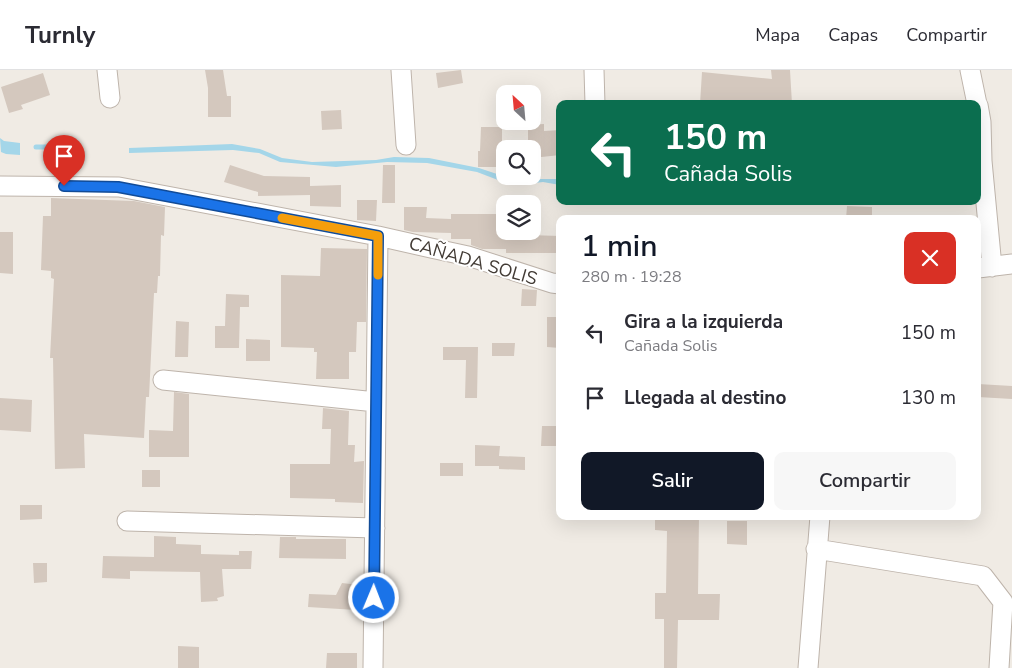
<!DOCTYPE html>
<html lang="es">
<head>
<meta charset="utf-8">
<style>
  :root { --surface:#fff; --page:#f7f7f7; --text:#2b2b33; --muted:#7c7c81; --line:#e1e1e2; --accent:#111827 }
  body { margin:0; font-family:"Nunito Sans",sans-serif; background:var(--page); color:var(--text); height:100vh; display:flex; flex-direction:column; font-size:19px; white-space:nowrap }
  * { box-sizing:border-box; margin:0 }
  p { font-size:16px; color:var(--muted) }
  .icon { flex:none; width:28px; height:28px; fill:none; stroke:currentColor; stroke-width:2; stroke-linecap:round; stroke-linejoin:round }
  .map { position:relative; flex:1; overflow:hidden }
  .drawer { position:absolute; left:556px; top:145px; width:425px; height:305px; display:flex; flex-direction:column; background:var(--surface); border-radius:10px; box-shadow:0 5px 20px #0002 }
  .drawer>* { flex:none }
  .hud { position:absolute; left:556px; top:30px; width:425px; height:105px; border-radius:10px; box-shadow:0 5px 20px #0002; background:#0b6e4f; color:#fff; overflow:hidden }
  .needle { width:32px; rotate:334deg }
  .fabs { position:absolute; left:496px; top:15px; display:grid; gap:10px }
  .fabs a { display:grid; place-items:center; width:45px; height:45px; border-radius:10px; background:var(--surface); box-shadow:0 5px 20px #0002; font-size:25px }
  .pin { position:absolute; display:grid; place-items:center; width:42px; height:42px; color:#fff; margin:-51px -21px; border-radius:50% 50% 50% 0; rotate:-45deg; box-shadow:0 0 5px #0007 }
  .pin .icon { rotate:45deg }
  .me { position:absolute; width:55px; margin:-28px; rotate:1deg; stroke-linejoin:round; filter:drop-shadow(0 0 4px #0008) }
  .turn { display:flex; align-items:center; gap:18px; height:105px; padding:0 25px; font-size:22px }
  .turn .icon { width:65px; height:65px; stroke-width:2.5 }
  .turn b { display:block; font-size:35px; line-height:42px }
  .round { display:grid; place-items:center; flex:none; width:52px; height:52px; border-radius:10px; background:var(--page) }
  .headline { display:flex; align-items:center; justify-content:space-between; height:85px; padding:0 25px }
  h1 { font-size:30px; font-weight:600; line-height:38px; color:var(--accent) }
  .cta { display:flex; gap:10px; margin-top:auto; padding:10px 25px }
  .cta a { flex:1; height:58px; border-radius:10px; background:var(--accent); color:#fff; font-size:20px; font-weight:600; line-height:58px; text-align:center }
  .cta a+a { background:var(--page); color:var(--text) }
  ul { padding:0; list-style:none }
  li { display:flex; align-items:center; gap:15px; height:65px; padding:0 25px }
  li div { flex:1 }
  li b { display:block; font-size:19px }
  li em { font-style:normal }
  header { display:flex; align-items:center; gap:30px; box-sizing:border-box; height:70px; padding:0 25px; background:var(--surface); border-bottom:1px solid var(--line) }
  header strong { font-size:24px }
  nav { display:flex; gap:28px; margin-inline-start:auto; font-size:18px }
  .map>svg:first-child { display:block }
</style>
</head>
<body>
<header>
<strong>Turnly</strong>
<nav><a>Mapa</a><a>Capas</a><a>Compartir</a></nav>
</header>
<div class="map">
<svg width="1012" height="598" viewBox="0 0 1012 598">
  <rect width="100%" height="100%" fill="#f0ebe4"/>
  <path fill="#a4d6e9" d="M 0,68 L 4,71 L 20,73 L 20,85 L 6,84 L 1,82 Z
    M 232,74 L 260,79 L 282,88 L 312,92 L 376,90 L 394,87 L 429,88 L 479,98 L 500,105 L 519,109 L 560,109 L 560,115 L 543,112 L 518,115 L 498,110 L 477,102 L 427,93 L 387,92 L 336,97 L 280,92 L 259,83 L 233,80 L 129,83 L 129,78 Z"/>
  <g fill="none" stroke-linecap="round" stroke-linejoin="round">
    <path stroke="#a4d6e9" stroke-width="5" d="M 36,77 L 47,77"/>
  </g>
  <path fill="#d4c8be" d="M 205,0 L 223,0 L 227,26 L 231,26 L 231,47 L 208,47 L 208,18 Z
    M 461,0 L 463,13 L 438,18 L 436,3 Z
    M 771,0 L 790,0 L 792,34 L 700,34 L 702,2 L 772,9 Z
    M 43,3 L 50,25 L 21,35 L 23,39 L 9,43 L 1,17 Z
    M 341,40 L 342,59 L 322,60 L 321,41 Z
    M 544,54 L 544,61 L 560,60 L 560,85 L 532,88 L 532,79 L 528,79 L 528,55 Z
    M 481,57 L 502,57 L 502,97 L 478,97 L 478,81 L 480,81 Z
    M 230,95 L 264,106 L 310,107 L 310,116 L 341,115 L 341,137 L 310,136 L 310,125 L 258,126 L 258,122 L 224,112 Z
    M 383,95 L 395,95 L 395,133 L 382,133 Z
    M 51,128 L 134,131 L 165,137 L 164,166 L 161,165 L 160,206 L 158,206 L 157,223 L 154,223 L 149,327 L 146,327 L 144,368 L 84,364 L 85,398 L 55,399 L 53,288 L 50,288 L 54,209 L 51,208 L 51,201 L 41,200 L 43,146 L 51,146 Z
    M 357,130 L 377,130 L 376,151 L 357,150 Z
    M 847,136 L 872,137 L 872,149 L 846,149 Z
    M 404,137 L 427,137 L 426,148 L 451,149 L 451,144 L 505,144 L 505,161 L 528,161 L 528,165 L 560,166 L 560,183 L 506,183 L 506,179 L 482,179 L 471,175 L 471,169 L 451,169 L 451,163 L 413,162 L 404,160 Z
    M 0,162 L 13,162 L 13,204 L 0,203 Z
    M 321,178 L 367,179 L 366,252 L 357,252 L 356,282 L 349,282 L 349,309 L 316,309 L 317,282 L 314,282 L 314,278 L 281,277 L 281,205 L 320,206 Z
    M 522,219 L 537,220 L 536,236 L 521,236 Z
    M 226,224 L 249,225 L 249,237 L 240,237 L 239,278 L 215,278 L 215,256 L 225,256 Z
    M 547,247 L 560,247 L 560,278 L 547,277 Z
    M 176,251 L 189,252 L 188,287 L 175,287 Z
    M 246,269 L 270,270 L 270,291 L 246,291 Z
    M 492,273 L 515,273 L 514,286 L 492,286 Z
    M 443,277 L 478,277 L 477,328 L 465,328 L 466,290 L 443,290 Z
    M 978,314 L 1012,316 L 1012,329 L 978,327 Z
    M 174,322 L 189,324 L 189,387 L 149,387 L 149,360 L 173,361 Z
    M 0,328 L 32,330 L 31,362 L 0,360 Z
    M 323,338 L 349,341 L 348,375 L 355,375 L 354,392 L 364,391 L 363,433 L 335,432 L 335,429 L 290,428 L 290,394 L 330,394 L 331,359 L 322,359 Z
    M 542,356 L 560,356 L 560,376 L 541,376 Z
    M 475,375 L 500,376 L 499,386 L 525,387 L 525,400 L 499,399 L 499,396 L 475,396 Z
    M 440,393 L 463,393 L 463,406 L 440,406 Z
    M 142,400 L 160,400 L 160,417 L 142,417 Z
    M 20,435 L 42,435 L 42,449 L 20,450 Z
    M 655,446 L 699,446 L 698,524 L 720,524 L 719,550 L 678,550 L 677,598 L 664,598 L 664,549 L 655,549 L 655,523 L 666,523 L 667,461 L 655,460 Z
    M 727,451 L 747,451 L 747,475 L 727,474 Z
    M 154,466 L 176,467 L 176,474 L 201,475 L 201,484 L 239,485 L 239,481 L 252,481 L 251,499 L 222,499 L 224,526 L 217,528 L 218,531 L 201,532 L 200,502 L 130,501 L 130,509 L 102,508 L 103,486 L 154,487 Z
    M 280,467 L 296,467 L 296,469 L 346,469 L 346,489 L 279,488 Z
    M 33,493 L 47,493 L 47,512 L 34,513 Z
    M 342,513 L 359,515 L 356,540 L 308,537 L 309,524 L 336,525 Z
    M 178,576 L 199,577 L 199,598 L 178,598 Z
    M 327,583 L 357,583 L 357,598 L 326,598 Z"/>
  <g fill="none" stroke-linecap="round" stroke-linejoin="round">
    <g stroke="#beb4ab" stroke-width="21">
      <path id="street" d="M 107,0 L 110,28
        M 401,0 L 406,75
        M 594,0 L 595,34
        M 970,0 L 977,34
        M 978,35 L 981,52 L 982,91 L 992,197
        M 0,116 L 119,117 L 378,166 L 431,178 L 468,186 L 552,213 L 560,214
        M 978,198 L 1012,194
        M 163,310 L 376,332
        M 127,451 L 375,458
        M 816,479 L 983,506 L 1003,532 L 999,598
        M 373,598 L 378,166
        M 808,598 L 820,446"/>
    </g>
    <use href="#street" stroke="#fff" stroke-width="19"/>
  </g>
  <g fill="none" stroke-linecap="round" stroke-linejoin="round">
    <g stroke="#114b97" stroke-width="12">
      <path id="route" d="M 64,116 L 118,117 L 378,166 L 374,528"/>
    </g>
    <use href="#route" stroke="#1a73e8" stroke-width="9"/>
    <path stroke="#f59e0b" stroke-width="9" d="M 282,148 L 378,166 L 378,205"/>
  </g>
  <g text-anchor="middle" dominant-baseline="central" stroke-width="4" stroke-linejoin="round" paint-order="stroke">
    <g font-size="18" fill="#423b35" stroke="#fff">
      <text transform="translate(473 191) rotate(16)">CAÑADA SOLIS</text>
    </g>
  </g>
</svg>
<div class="fabs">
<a><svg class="needle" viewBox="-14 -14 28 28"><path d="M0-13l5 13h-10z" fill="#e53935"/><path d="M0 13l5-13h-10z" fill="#7c7c81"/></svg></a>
<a><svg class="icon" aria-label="search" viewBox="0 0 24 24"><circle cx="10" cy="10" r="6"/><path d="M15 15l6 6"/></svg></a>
<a><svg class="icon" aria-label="layers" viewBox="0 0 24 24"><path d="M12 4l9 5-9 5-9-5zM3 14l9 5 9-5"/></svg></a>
</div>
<div class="pin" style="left:64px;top:116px;background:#d93025"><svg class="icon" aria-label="arrive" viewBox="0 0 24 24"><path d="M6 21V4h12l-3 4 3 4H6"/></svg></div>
<svg class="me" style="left:374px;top:528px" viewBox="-20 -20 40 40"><circle r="17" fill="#1a73e8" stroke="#fff" stroke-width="3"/><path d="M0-11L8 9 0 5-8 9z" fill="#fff"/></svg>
<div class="hud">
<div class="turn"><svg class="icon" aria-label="left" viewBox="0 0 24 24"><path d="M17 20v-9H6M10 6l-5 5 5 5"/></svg><div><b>150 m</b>Cañada Solis</div></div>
</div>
<section class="drawer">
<div class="headline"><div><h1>1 min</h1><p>280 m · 19:28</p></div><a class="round" style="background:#d93025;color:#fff"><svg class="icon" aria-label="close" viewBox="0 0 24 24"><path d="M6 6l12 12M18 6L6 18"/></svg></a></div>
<ul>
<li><svg class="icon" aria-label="left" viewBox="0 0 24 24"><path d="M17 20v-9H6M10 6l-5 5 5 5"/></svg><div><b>Gira a la izquierda</b><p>Cañada Solis</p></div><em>150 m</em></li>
<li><svg class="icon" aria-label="arrive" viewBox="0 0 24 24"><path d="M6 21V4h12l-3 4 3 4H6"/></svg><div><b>Llegada al destino</b></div><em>130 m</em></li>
</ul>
<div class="cta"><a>Salir</a><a>Compartir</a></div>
</section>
</div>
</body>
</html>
